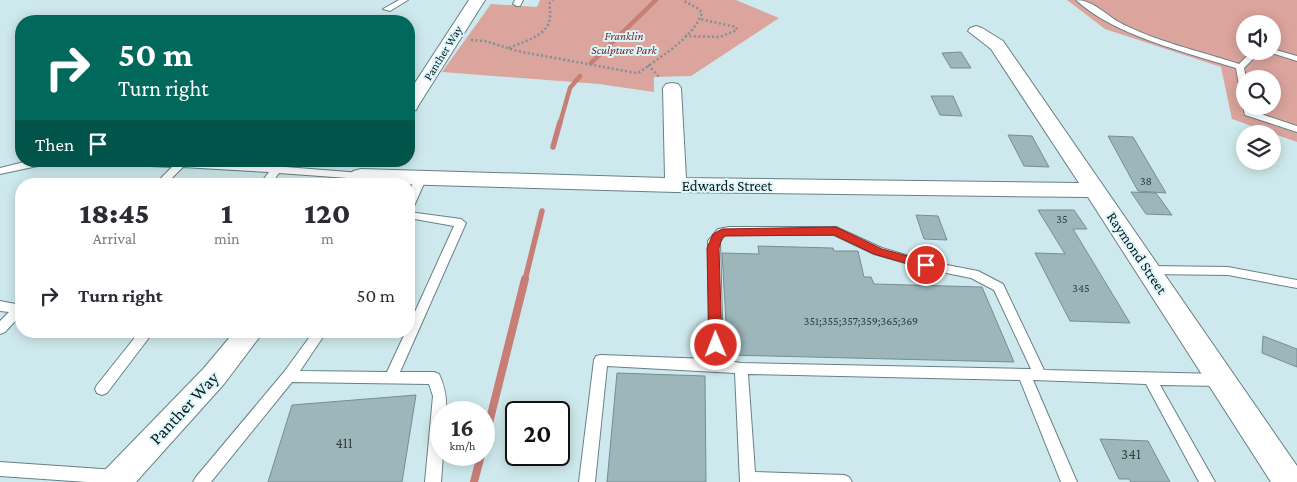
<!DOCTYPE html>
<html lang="en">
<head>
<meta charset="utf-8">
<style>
  :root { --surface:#fff; --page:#f2f2f3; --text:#2b2b33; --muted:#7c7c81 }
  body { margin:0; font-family:"Crimson Pro",serif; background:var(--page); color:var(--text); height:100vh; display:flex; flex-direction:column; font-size:19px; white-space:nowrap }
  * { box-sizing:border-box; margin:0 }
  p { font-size:16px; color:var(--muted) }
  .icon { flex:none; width:28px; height:28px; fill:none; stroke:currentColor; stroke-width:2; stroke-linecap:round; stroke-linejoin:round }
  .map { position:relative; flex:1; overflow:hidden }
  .sheet { position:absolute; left:15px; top:178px; width:400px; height:160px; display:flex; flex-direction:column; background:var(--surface); border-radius:20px; box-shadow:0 2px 12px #0003 }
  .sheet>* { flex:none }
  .guide { position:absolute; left:15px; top:15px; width:400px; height:152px; border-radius:20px; box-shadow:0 2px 12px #0003; background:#00695c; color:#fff; overflow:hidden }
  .buttons { position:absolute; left:1236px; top:15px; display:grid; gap:10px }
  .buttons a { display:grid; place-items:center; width:45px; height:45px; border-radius:50%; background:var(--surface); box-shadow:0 2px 12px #0003; font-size:25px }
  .speed { position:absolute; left:430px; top:401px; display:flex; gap:10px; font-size:25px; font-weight:700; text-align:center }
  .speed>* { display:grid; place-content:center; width:65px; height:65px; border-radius:50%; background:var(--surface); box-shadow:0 2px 12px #0003; line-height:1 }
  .speed small { font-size:12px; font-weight:400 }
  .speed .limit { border:2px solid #111; border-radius:8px; background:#fff; color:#111 }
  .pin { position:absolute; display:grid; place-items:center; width:42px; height:42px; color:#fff; margin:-21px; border:2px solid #fff; border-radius:50%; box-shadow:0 1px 5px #0007 }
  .me { position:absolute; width:55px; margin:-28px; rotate:359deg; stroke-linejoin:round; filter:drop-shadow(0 0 4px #0008) }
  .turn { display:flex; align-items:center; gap:18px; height:105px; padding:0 20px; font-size:22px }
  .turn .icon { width:65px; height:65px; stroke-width:2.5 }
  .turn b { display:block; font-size:35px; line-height:42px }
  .then { display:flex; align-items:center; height:48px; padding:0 20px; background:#0003; gap:10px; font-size:19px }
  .eta { display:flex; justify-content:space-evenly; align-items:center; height:85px; text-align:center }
  .eta b { font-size:30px; font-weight:800; line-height:35px }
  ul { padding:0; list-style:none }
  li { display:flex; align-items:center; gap:15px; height:65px; padding:0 20px }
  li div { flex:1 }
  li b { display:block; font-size:19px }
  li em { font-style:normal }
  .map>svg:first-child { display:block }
</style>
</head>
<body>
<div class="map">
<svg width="1297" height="482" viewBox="0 0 1297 482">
  <rect width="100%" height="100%" fill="#cee9ed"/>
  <path fill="#dba49d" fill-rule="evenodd" d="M 540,0 L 736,0 L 779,18 L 691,76 L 654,77 L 654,92 L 599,84 L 442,72 L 491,4 L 537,7 Z
    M 1067,0 L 1297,0 L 1297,142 L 1232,119 L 1221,67 L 1105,29 ZM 1245,24 L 1272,24 L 1272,51 L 1245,51 ZM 1245,79 L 1272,79 L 1272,106 L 1245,106 Z"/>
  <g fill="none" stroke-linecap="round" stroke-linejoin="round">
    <path stroke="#c67e77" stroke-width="4.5" d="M 591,63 L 656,0
      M 560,123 L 570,88 L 580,76"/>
    <path stroke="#c67e77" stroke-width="5.5" d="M 553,147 L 560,122
      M 525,280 L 542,211"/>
    <path stroke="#c67e77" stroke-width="8" d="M 484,443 L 525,279
      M 474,482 L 481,455"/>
  </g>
  <path fill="#9cb6ba" stroke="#748e92" d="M 961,52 L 971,68 L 951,68 L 942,53 Z
    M 931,96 L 953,96 L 962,116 L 940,115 Z
    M 1008,135 L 1032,136 L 1049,167 L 1024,166 Z
    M 1108,136 L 1133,137 L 1166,193 L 1138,191 Z
    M 1131,192 L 1156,193 L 1172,215 L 1146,214 Z
    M 1038,210 L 1074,210 L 1087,229 L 1073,229 L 1130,323 L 1070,321 L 1035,253 L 1065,254 Z
    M 916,215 L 938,216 L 947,240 L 924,239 Z
    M 758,246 L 833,248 L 834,251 L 858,251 L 864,277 L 871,277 L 874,284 L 982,287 L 1014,362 L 728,355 L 722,253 L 759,254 Z
    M 1263,336 L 1297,349 L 1297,367 L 1262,353 Z
    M 617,373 L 705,376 L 706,482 L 607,482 Z
    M 416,395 L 402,482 L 268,482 L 292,405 Z
    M 1100,439 L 1148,441 L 1170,482 L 1131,482 L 1129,479 L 1119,479 Z"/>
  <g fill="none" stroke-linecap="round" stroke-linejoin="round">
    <g stroke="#678084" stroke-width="2">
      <path id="lane" d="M 399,0 L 408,0 L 390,11 L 383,9 Z
        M 515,0 L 523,0 L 520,6 L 517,6 L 513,4 Z
        M 1076,0 C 1092,0 1104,13 1117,21 C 1153,41 1200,51 1239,64 L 1252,51 L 1261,51 L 1244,68 L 1246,79 L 1245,99 L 1241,96 L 1236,68 C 1188,53 1113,35 1076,0 Z
        M 1272,49 L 1297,56 L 1297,61 L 1265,51 L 1272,51 Z
        M 1244,104 L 1245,106 L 1252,106 L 1252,111 L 1297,126 L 1297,132 L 1245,115 L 1243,106 Z
        M 28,161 L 52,161 L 47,164 L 0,174 L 0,168 Z
        M 101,161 L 235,163 L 361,173 L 366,176 L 361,179 L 279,173 L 271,184 L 260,184 L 269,172 L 183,167 L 166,184 L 155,184 L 172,167 L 106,164 Z
        M 421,176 L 426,179 L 414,206 L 409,209 C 409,199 409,180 421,176 Z
        M 409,212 L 461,219 L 466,223 L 400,372 L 434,372 L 439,374 C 445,387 447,398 446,412 L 441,412 L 443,455 L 441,482 L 425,482 L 433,396 L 429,384 L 292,382 L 211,482 L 193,482 L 196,477 L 284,372 L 314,331 L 327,331 L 300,371 L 387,372 L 406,331 L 409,331 L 409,325 L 454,226 L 409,218 Z
        M 729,227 L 836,227 L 882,248 L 926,261 L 978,271 L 1003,284 L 1044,370 L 1221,374 L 1226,376 L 1228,380 L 1226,384 L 1221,386 L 1160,385 L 1215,482 L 1199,482 L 1146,384 L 1033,380 L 1077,482 L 1061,482 L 1020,380 L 748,374 L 755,472 L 844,475 L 849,477 L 852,482 L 740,482 L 735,373 L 607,366 L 595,482 L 579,482 L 594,360 L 596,356 L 601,355 L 709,359 L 708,241 L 718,229 ZM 725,235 L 834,235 L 874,254 L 926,269 L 971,278 L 994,290 L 1031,369 L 741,363 L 723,360 L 720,242 Z
        M 1149,266 L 1228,267 L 1297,280 L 1297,288 L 1228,275 L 1149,274 L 1145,273 L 1143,270 L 1145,267 Z
        M 0,301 L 21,305 L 21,315 L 5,332 L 0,334 L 0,321 L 9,312 L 0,311 Z
        M 140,331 L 154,331 L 107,393 L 102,395 L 97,393 L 95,389 L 97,385 Z
        M 0,462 L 116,470 L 121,472 L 124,477 L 121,482 L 87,482 L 0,476 Z"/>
    </g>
    <g stroke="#678084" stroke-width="2">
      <path id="street" d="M 469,0 L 485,0 L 418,106 L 416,110 L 409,112 L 409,92 Z
        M 976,26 L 982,28 L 1003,41 L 1297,466 L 1297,482 L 1271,482 L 1088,197 L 676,192 L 361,183 L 353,181 L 350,176 L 353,171 L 361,169 L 665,178 L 663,88 L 666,84 L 672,83 L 678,84 L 681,88 L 686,178 L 1079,183 L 991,49 L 968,31 L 970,28 Z
        M 235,331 L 264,331 L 224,384 L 136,482 L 99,482 L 104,471 L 204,368 Z"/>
    </g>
    <path stroke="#7e9295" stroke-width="2.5" stroke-dasharray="2 2.5" stroke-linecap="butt" d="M 685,36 L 720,37 L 737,30 L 736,27 L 700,19
      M 471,40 L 485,41 L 517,51 L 636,73 L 640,72 C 661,56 693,38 702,13 L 699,9 L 682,0
      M 509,48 C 532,38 556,34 549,4 L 553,0
      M 648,65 L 660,78"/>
    <use href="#lane" fill="#fff" fill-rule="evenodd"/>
    <use href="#street" fill="#fff" fill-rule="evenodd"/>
  </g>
  <path fill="#d93025" stroke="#8d1f18" d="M 836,227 L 882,249 L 930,262 L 932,265 L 926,269 L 874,254 L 834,235 L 725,236 L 722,238 L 719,248 L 722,345 L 720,349 L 716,350 L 711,349 L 709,345 L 707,248 L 713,234 L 722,229 Z"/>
  <g text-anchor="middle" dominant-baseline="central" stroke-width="4" stroke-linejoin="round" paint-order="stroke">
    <g font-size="12" font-style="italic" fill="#741e1c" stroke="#dbf7fb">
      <text x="624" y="36">Franklin<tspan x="624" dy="14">Sculpture Park</tspan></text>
    </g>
    <g font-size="12" fill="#0f191a" stroke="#dbf7fb">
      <text transform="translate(443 53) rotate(-58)">Panther Way</text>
    </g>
    <g font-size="12" fill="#324042">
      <text x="1146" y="181">38</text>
      <text x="1062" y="219">35</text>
      <text x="1081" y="288">345</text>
      <text x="861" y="321">351;355;357;359;365;369</text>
    </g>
    <g font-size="15" fill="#0f191a" stroke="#dbf7fb">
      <text x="727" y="186">Edwards Street</text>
      <text transform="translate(1137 253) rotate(56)">Raymond Street</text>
    </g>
    <g font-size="15" fill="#324042">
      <text x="344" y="443">411</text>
      <text x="1131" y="454">341</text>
    </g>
    <g font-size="18" fill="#0f191a" stroke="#dbf7fb">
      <text transform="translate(184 408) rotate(-47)">Panther Way</text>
    </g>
  </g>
</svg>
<div class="buttons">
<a><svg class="icon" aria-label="sound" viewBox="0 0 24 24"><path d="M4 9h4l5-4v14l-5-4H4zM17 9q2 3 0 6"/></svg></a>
<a><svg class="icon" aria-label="search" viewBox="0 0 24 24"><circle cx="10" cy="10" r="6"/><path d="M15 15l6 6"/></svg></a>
<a><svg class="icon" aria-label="layers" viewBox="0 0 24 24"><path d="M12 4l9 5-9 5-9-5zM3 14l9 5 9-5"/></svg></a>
</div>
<div class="speed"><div>16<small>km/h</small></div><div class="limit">20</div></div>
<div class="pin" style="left:926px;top:265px;background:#d93025"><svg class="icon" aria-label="arrive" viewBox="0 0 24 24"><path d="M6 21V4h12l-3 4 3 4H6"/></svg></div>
<svg class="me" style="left:716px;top:345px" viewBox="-20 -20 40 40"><circle r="17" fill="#d93025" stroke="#fff" stroke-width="3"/><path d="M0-11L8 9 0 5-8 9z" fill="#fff"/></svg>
<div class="guide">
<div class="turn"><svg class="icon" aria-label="right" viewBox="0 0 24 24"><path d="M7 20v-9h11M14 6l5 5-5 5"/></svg><div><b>50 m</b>Turn right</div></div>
<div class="then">Then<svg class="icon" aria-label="arrive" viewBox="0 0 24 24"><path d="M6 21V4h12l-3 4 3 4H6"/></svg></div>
</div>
<section class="sheet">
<div class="eta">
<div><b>18:45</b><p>Arrival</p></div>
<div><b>1</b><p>min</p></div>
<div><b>120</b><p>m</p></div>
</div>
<ul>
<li><svg class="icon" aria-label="right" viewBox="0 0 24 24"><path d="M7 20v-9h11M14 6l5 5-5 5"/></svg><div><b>Turn right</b></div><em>50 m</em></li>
</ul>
</section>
</div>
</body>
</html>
